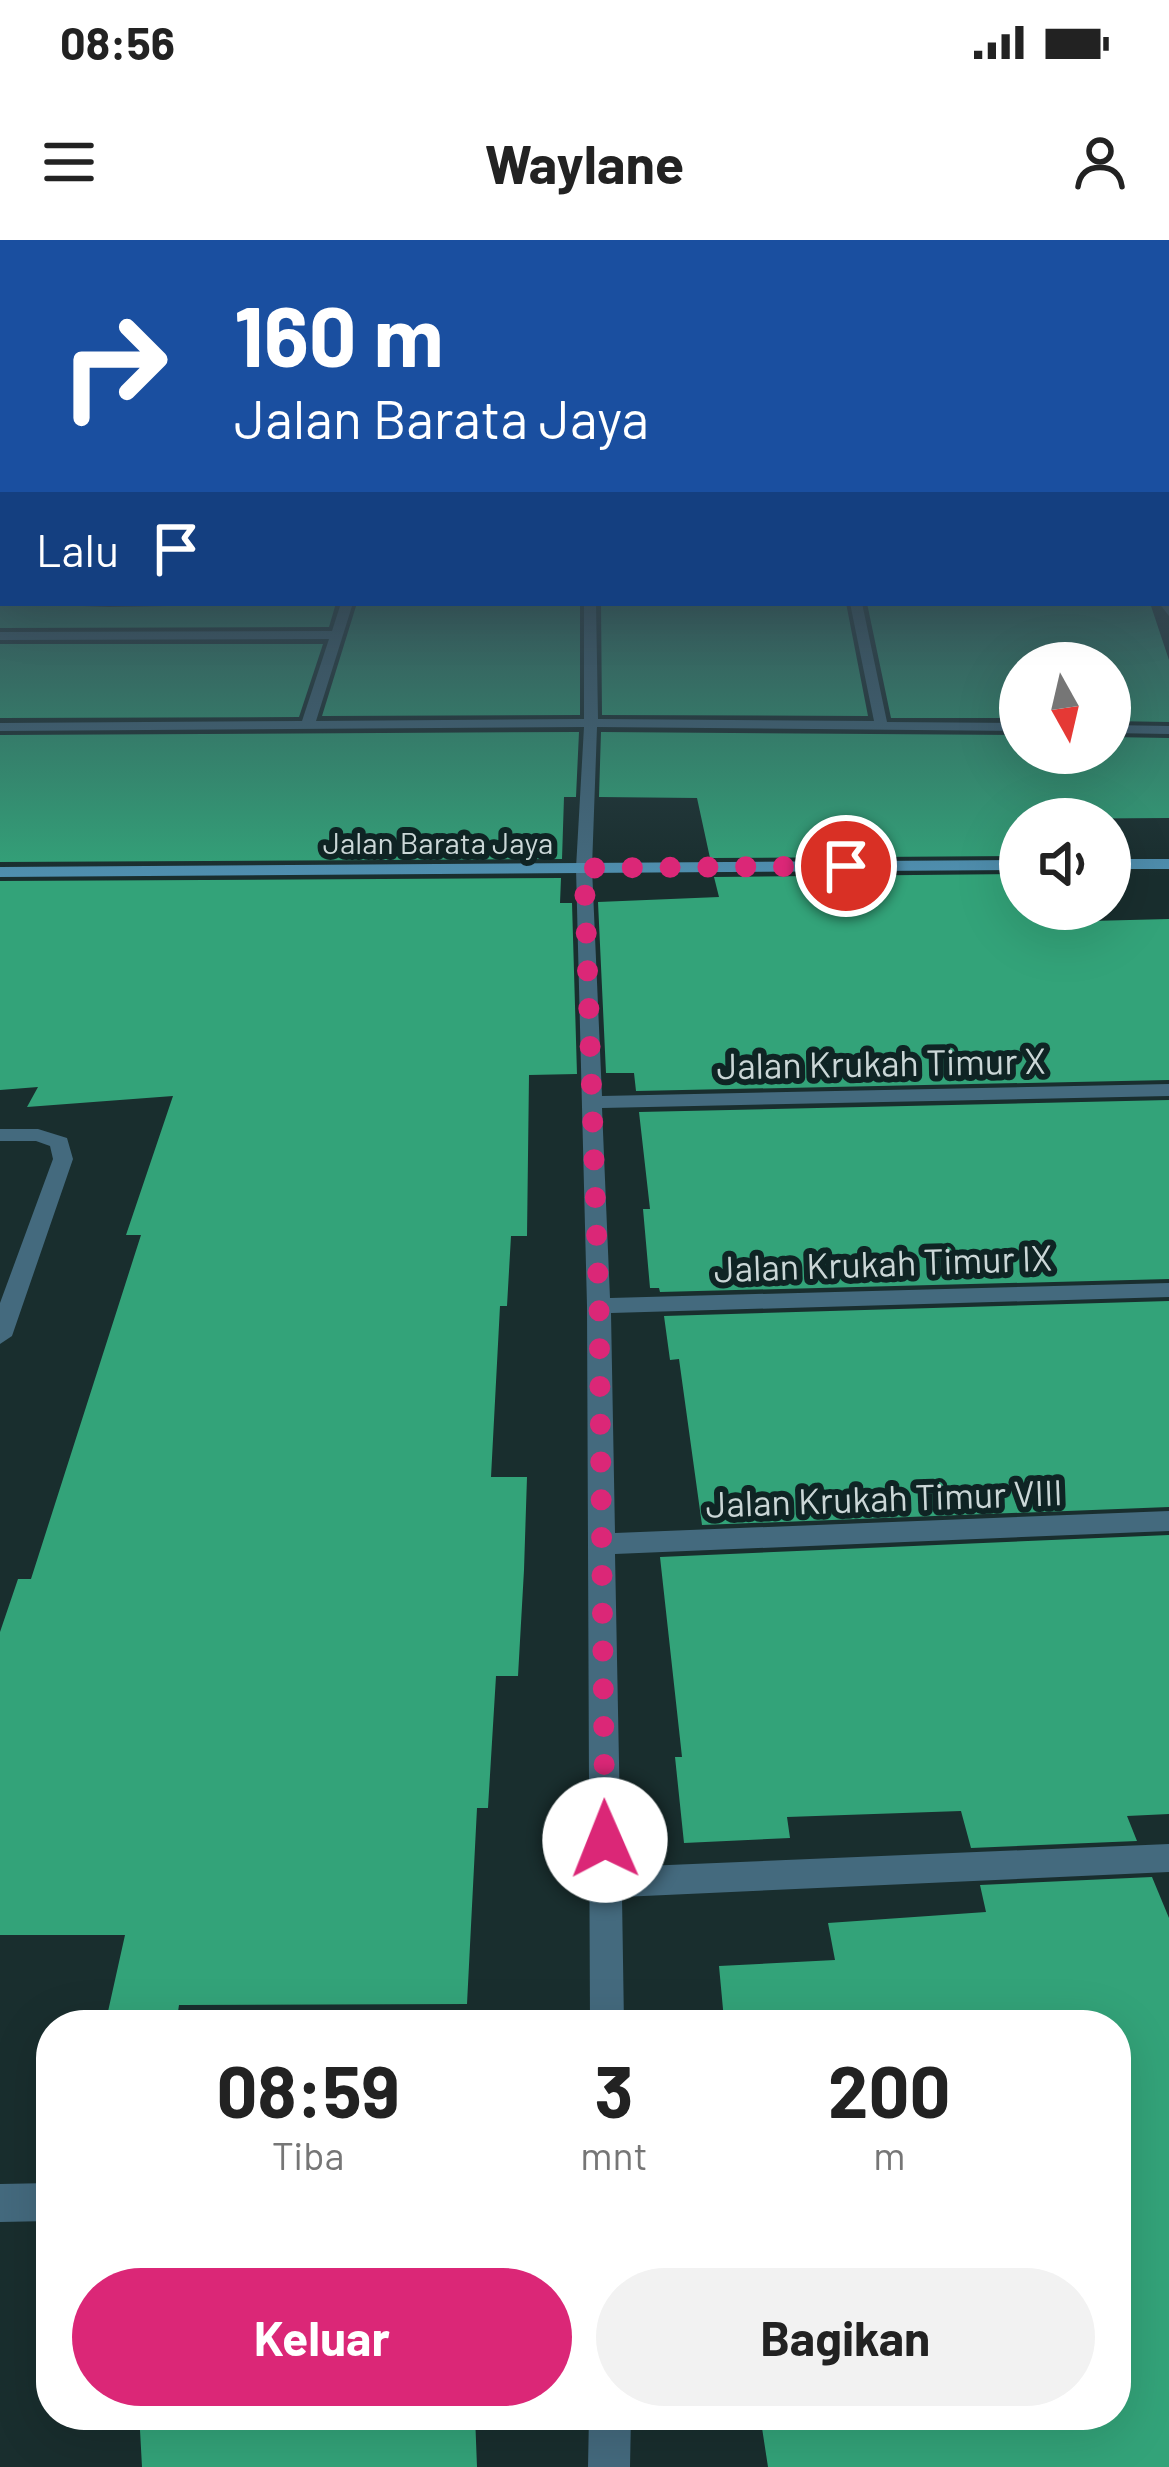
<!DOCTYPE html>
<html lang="id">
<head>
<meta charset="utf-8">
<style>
  :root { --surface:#fff; --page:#f2f2f2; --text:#222; --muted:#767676; --accent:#db2777 }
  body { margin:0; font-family:Barlow,sans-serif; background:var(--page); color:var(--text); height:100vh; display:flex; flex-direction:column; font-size:45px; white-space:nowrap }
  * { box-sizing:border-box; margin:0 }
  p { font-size:39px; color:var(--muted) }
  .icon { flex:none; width:66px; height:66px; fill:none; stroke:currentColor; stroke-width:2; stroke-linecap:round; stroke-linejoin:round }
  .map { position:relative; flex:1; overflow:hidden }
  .details { position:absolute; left:36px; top:1770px; width:1095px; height:420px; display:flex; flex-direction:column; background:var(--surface); border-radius:48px; box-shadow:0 12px 48px #0002 }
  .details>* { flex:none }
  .hud { position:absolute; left:0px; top:0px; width:1170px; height:366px; box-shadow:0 12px 48px #0002; background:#1a4fa0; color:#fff; overflow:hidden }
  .needle { width:78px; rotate:172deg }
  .controls { position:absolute; left:999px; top:402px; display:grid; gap:24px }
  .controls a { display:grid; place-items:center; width:132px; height:132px; border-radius:50%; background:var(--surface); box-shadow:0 12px 48px #0002; font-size:60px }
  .pin { position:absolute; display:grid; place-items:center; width:102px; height:102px; color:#fff; margin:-51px; border:6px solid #fff; border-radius:50%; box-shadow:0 3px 12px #0007 }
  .me { position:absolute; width:132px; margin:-66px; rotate:359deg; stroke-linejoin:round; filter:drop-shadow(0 0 9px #0008) }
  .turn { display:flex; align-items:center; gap:42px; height:252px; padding:0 36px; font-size:54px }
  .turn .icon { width:156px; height:156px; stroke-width:2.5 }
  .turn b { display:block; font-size:84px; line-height:102px }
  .then { display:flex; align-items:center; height:114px; padding:0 36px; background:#0003; gap:24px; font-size:45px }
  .eta { display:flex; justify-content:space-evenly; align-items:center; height:204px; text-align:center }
  .eta b { font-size:72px; font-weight:700; line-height:84px }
  .action { display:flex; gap:24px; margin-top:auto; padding:24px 36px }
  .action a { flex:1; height:138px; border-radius:72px; background:var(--accent); color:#fff; font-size:48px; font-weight:700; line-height:138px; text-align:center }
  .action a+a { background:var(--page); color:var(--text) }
  .status { display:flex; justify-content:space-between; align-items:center; height:84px; padding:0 60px; background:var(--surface); direction:ltr }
  .status svg { height:33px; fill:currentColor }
  header { display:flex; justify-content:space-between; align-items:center; height:156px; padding:0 36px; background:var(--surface); font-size:54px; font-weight:700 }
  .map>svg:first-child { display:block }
</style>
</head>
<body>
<div class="status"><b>08:56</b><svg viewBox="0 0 49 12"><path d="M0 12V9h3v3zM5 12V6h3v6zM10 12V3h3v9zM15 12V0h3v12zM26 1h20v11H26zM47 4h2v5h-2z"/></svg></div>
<header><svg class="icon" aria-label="menu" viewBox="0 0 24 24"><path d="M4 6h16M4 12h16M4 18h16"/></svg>Waylane<svg class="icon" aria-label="person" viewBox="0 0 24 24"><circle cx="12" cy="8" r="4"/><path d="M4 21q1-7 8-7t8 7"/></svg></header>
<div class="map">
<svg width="1169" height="2227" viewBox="0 0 1169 2227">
  <rect width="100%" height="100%" fill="#192e2e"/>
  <path fill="#33a379" d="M 0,363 L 109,367 L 336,363 L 329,387 L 0,388 Z
    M 357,363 L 580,363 L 580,475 L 322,476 Z
    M 601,363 L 846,363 L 868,476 L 602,475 Z
    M 867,363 L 1150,363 L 1169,420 L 1169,482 L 1110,481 L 1110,423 L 1020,423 L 1020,478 L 891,478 Z
    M 0,404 L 323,404 L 299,477 L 0,478 Z
    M 579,492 L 576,557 L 564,557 L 562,619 L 0,622 L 0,495 Z
    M 601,492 L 1020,495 L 1020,513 L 1110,513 L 1110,497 L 1169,498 L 1169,578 L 1020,579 L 1020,616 L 710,618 L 697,558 L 599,557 Z
    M 1020,634 L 1020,669 L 1083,669 L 1090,681 L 1169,679 L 1169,840 L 636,851 L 634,833 L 606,833 L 598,662 L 719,657 L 714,637 Z
    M 561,638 L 560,663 L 572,663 L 577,834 L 529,835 L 527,996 L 511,996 L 507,1066 L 500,1066 L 491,1237 L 527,1237 L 524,1330 L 518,1436 L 496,1436 L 488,1568 L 477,1568 L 467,1764 L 179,1765 L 176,1785 L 105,1785 L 125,1695 L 0,1695 L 0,1392 L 18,1339 L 31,1339 L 141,995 L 126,995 L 173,856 L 27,867 L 38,847 L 0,850 L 0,641 Z
    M 1169,860 L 1169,1039 L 660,1052 L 659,1048 L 650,1048 L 643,969 L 650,969 L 639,872 Z
    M 1169,1061 L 1169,1267 L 702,1285 L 679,1119 L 670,1120 L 664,1076 Z
    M 1169,1295 L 1169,1574 L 1127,1576 L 1137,1601 L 971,1608 L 961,1571 L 787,1577 L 790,1598 L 684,1603 L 675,1517 L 682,1517 L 660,1317 Z
    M 1152,1637 L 1169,1678 L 1169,2227 L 768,2227 L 760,2175 L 1116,2175 L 1116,1785 L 847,1785 L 846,1776 L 724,1780 L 719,1726 L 835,1720 L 828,1683 L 986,1672 L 980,1645 Z
    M 286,2175 L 475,2175 L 477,2227 L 142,2227 L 140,2190 Z"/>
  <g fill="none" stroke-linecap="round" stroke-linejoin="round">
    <path fill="#446a7e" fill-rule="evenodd" d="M 1167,360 L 1169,360 L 1169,376 L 1159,363 Z
      M 341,363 L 353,363 L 316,481 L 584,479 L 584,363 L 596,363 L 598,479 L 874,481 L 850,363 L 862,363 L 887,482 L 1020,483 L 1020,491 L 597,487 L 592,628 L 602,856 L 1169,844 L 1169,856 L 602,868 L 610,1058 L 1169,1043 L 1169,1057 L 611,1073 L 615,1293 L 1169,1271 L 1169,1291 L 615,1314 L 621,1627 L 1169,1604 L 1169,1632 L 622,1657 L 624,1785 L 590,1785 L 587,1066 L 576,628 L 584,487 L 0,491 L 0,483 L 302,481 L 329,399 L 0,400 L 0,392 L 332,391 Z
      M 1110,485 L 1169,486 L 1169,494 L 1110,493 Z
      M 0,889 L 38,889 L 67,898 L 73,919 L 12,1096 L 0,1104 L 0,1063 L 53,919 L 50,906 L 36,901 L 0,901 Z
      M 51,1943 L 51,1981 L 0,1982 L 0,1944 Z
      M 589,2175 L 631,2175 L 630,2227 L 588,2227 Z"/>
    <path fill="#4f8faf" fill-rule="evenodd" d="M 1110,619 L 1169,619 L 1169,629 L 1110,629 Z
      M 1020,620 L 1020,630 L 0,637 L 0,627 Z"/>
  </g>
  <linearGradient id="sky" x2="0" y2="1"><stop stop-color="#0e1919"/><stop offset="0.51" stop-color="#384c57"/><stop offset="1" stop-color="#384c57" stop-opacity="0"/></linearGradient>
  <rect width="1169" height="637" fill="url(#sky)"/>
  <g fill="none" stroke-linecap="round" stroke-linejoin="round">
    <path stroke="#db2777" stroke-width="21" stroke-dasharray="0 37.8" d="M 605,1600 L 599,1066 L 584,628 L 846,626"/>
  </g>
  <g text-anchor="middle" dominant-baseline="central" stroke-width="12" stroke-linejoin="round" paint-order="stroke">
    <g font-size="30" fill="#cbd7d7" stroke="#0f2424">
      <text x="438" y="602">Jalan Barata Jaya</text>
    </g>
    <g font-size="36" fill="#cbd7d7" stroke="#0f2424">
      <text transform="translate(881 822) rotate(-1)">Jalan Krukah Timur X</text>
      <text transform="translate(883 1022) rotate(-2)">Jalan Krukah Timur IX</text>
      <text transform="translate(884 1257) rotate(-2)">Jalan Krukah Timur VIII</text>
    </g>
  </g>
</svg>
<div class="controls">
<a><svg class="needle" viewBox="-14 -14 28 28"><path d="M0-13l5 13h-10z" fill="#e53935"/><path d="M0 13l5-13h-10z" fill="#767676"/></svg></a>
<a><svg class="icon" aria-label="sound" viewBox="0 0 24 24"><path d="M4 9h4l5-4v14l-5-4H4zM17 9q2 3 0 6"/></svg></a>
</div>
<div class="pin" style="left:846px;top:626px;background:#d93025"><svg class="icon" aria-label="arrive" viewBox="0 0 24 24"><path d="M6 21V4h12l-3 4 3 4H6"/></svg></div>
<svg class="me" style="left:605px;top:1600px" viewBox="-20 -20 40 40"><circle r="19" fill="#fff"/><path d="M0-13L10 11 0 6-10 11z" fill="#db2777"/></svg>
<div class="hud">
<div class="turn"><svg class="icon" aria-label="right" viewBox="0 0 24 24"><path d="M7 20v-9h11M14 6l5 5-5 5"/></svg><div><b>160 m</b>Jalan Barata Jaya</div></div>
<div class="then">Lalu<svg class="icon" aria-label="arrive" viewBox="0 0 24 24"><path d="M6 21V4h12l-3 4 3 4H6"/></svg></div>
</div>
<section class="details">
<div class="eta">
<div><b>08:59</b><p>Tiba</p></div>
<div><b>3</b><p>mnt</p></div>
<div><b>200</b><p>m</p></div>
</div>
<div class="action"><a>Keluar</a><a>Bagikan</a></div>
</section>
</div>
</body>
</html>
